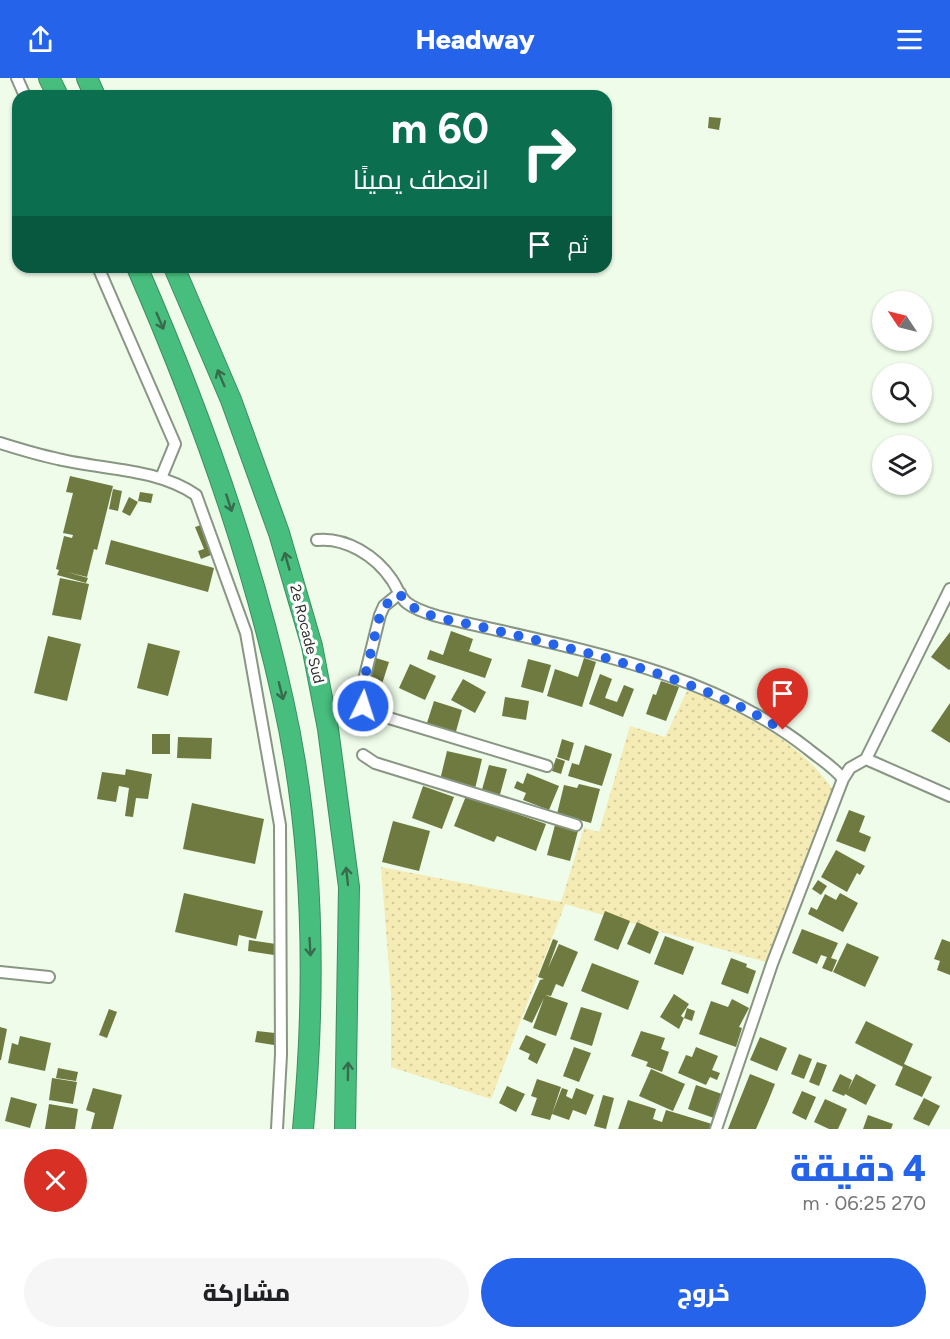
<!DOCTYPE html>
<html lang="ar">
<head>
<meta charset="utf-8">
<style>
  :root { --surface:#fff; --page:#f6f6f6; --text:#202124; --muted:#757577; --accent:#2563eb }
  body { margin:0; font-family:Figtree,Cairo,sans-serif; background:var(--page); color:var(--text); direction:rtl; height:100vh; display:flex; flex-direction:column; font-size:22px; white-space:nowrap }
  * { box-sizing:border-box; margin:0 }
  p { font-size:20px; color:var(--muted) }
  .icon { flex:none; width:33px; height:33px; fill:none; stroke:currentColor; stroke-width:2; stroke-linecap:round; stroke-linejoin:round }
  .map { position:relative; height:1051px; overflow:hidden; direction:ltr }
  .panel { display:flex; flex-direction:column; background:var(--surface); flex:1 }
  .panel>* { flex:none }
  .banner { position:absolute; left:12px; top:12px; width:600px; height:183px; border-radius:18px; box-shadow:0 2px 4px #0004; direction:rtl; background:#0b6e4f; color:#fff; overflow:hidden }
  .needle { width:39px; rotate:305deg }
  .tools { position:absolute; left:872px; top:213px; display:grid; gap:12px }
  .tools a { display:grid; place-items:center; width:60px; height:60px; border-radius:50%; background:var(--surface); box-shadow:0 2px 4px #0004; font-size:30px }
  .pin { position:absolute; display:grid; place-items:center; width:51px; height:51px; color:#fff; margin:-62px -26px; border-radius:50% 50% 50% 0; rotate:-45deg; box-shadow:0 0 6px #0007 }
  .pin .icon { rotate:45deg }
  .me { position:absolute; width:66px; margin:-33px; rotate:4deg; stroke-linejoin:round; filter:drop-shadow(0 0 4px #0008) }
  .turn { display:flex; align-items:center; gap:21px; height:126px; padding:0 24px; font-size:27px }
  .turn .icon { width:78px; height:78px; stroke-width:2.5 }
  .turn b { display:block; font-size:42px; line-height:51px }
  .then { display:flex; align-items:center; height:57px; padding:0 24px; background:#0003; gap:12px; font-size:22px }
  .round { display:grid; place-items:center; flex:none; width:63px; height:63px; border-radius:32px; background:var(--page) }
  .summary { display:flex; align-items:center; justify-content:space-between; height:102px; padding:0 24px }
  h1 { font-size:36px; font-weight:800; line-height:45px; color:var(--accent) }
  .cta { display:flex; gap:12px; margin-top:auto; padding:12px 24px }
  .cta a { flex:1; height:69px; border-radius:36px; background:var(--accent); color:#fff; font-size:24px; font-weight:800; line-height:69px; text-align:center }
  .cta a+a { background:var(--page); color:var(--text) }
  header { display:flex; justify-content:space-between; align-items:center; height:78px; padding:0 24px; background:var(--accent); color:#fff; font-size:27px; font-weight:800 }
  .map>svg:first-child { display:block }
</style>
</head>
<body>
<header><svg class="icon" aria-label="menu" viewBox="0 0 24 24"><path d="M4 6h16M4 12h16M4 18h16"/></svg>Headway<svg class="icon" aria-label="share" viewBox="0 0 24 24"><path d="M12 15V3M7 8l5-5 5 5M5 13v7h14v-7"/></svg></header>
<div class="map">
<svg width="950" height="1051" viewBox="0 0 950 1051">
  <defs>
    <pattern id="grass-dots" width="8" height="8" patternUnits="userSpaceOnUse" patternTransform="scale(1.5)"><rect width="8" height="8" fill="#f5ebb4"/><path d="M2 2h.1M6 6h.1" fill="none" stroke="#d2ca9b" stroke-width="1.8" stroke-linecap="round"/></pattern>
  </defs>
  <rect width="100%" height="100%" fill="#eefce9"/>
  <path fill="url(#grass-dots)" d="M 688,611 C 745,638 797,660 834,713 L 769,885 L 565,826 L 491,1021 L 391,989 L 391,916 L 381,789 L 561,824 L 584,750 L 599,754 L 630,648 L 665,659 Z"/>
  <path fill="#6f7a41" d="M 709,39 L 721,40 L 719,52 L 708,50 Z
    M 70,398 L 113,408 L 97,472 L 94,471 L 87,499 L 67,494 L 88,500 L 86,505 L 57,497 L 59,492 L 56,491 L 64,458 L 72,460 L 73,457 L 63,455 L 73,415 L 66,414 Z
    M 113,411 L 122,413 L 118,433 L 109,431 Z
    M 140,414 L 153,416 L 151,425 L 138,423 Z
    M 129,419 L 138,424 L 130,438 L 122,434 Z
    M 204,446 L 216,475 L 201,481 L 198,473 L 204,471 L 195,449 Z
    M 111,462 L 214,490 L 208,514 L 105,486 Z
    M 60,500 L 89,506 L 81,542 L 52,537 Z
    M 451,553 L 473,561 L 469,573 L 492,581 L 485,600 L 427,581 L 430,572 L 443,577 Z
    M 950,554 L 950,591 L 949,592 L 931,579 Z
    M 48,558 L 81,566 L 67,623 L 34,615 Z
    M 148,565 L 180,573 L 168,618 L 137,610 Z
    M 376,580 L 389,584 L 382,606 L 369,602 Z
    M 584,580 L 596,584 L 582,629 L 547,618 L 555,591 L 578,599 Z
    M 528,581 L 551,587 L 543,615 L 521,609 Z
    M 410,586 L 436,598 L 425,622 L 399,610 Z
    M 600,596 L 612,601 L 605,620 L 617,624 L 624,607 L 634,611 L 623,639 L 589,626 Z
    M 463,601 L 486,614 L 475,635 L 451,622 Z
    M 661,603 L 679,609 L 666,643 L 646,636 L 653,616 L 656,617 Z
    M 505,619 L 529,623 L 526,642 L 502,638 Z
    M 434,623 L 462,632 L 455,657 L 426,648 Z
    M 950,625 L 950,665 L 931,653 Z
    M 152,656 L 170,656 L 170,676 L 152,676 Z
    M 178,659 L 212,660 L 211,681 L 177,680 Z
    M 562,661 L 574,665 L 569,683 L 557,679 Z
    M 585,667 L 612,676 L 602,708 L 568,698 L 572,685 L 579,687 Z
    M 447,673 L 482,681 L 475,711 L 440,702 Z
    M 556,680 L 565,683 L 561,696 L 552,693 Z
    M 489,687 L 507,691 L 499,720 L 481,715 Z
    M 126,691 L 152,696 L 148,721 L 136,720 L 133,739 L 125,738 L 129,710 L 119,708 L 116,724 L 97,721 L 102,694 L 125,697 Z
    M 527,695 L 559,708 L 549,732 L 523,722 L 526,715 L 514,710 L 517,703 L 523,706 Z
    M 579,706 L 600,711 L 591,745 L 557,736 L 564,707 L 577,710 Z
    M 423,708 L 454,719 L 442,751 L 412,740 Z
    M 466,718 L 546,746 L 536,773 L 497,758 L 494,764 L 454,748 Z
    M 192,725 L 264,741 L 255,786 L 183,771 Z
    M 849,732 L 865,738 L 859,754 L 871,759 L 865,774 L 836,763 Z
    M 393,743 L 430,753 L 419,793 L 382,784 Z
    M 555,747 L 578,753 L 570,783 L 547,777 Z
    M 836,772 L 865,788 L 860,797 L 857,795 L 847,814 L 821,799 Z
    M 818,802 L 827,808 L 821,817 L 812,811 Z
    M 184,815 L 263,833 L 256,861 L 239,857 L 237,868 L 175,854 Z
    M 840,815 L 858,825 L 843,854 L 808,836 L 811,829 L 817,832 L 825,816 L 836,822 Z
    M 605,833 L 630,843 L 618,872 L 594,862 Z
    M 637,844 L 659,854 L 650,876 L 627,866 Z
    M 802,851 L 838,865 L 831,880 L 837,882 L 832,894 L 822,890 L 827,879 L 821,877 L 817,886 L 792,875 Z
    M 665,858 L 694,869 L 683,897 L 654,886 Z
    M 553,861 L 558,863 L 548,890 L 559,866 L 578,874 L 563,909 L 556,906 L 551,918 L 545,917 L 568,925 L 556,958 L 533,950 L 544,920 L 532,945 L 523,941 L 540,902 L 544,901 L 538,899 Z
    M 942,861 L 950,864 L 950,897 L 937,892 L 940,883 L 934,881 Z
    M 249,862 L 276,866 L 274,877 L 248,873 Z
    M 847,865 L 879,879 L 865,909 L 833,894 Z
    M 731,880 L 747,886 L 746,889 L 756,893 L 748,916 L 721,906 Z
    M 592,885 L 639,903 L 628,932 L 581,913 Z
    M 674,916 L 689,926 L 681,938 L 684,940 L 687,930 L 695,933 L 692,943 L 684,940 L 679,951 L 660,939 Z
    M 732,921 L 749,930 L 739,949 L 742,950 L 736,969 L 699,956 L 711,923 L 728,929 Z
    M 581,929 L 602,935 L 592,968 L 570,961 Z
    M 109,931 L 117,934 L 107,960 L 99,957 Z
    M 866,943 L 913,966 L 904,986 L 932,999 L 922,1019 L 895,1007 L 903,989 L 855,965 Z
    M 0,949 L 7,951 L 1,982 L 0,982 Z
    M 257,953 L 275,955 L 274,967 L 255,964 Z
    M 641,953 L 665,960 L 661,971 L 669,974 L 662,994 L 646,988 L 648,984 L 631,978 Z
    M 526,957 L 546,966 L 537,986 L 528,981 L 530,976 L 519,971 Z
    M 20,958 L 51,965 L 45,993 L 8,985 L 12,965 L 18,967 Z
    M 760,959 L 787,970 L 777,993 L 750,982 Z
    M 574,969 L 591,975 L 579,1004 L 563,998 Z
    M 696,969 L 718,978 L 712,992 L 720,995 L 717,1002 L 710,999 L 706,1007 L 678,995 L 686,977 L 692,979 Z
    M 799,976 L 812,981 L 804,1001 L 791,996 Z
    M 817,984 L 827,987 L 819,1008 L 809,1004 Z
    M 58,990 L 78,994 L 76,1003 L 56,1000 Z
    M 651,991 L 685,1006 L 673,1033 L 639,1018 Z
    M 750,996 L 775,1006 L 767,1026 L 756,1051 L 728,1051 Z
    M 840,996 L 852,1002 L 848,1012 L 856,996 L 876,1007 L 866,1027 L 845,1016 L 844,1018 L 832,1013 Z
    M 52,1000 L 77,1004 L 73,1026 L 49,1022 Z
    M 537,1001 L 561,1009 L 550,1042 L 531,1037 L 537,1020 L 531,1018 Z
    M 696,1007 L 722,1016 L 714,1040 L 688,1031 Z
    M 507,1008 L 525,1016 L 516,1034 L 499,1025 Z
    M 93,1010 L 122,1017 L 113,1051 L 91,1051 L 95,1035 L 86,1032 Z
    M 562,1010 L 568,1012 L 566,1018 L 572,1021 L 576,1010 L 594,1017 L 586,1037 L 573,1032 L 569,1042 L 552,1036 Z
    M 802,1013 L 816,1019 L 806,1042 L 792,1035 Z
    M 603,1017 L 614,1020 L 606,1051 L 594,1048 Z
    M 11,1019 L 37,1026 L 30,1050 L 5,1043 Z
    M 924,1020 L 940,1028 L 929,1048 L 913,1041 Z
    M 825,1021 L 847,1031 L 838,1051 L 829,1051 L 814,1044 Z
    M 628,1022 L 656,1031 L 653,1041 L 662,1044 L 666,1032 L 712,1046 L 710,1051 L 618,1051 Z
    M 49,1026 L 78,1031 L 75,1051 L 45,1051 Z
    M 868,1037 L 893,1046 L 891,1051 L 863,1051 Z"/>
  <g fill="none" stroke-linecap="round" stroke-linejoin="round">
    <g stroke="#899684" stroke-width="14">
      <path id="street" d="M 17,0 L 25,18
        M 98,189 L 175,366 L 161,400
        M 0,365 C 19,371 39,377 58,381 C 103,392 157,390 196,417 L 246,555 L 280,747 L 281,977 L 277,1051
        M 317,462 C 346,459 376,478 392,502 C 397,509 400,520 407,525 C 416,532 427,535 437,538 C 563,569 704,589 808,671 C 820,681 834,689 843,701 L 772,886 L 716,1051
        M 400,515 L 384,528 L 380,537 L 360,618 L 363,628 L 369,634 L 547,688
        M 363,677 L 375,685 L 576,747
        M 866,681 L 950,511
        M 843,701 L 850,690 L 866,681 L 950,718
        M 0,894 L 49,899"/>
    </g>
    <g stroke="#3e8d61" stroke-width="22">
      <path id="highway" d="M 49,0 L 58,18
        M 87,0 L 95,18
        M 137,189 C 198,329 250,472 283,622 C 314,760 316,911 303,1051
        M 174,189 L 231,322 L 279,455 L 312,568 L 328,651 L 349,809 L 345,1051"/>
    </g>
    <use href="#street" stroke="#fff" stroke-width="10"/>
    <use href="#highway" stroke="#47be7e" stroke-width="20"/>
  </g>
  <defs><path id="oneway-shaft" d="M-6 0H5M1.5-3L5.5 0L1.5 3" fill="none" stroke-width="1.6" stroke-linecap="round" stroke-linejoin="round" transform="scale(1.5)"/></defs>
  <g stroke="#386b4d">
    <use href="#oneway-shaft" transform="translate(160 243) rotate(67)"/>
    <use href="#oneway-shaft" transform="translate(221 300) rotate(-113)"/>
    <use href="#oneway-shaft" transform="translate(229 425) rotate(72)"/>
    <use href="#oneway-shaft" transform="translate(287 483) rotate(-106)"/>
    <use href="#oneway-shaft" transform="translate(281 613) rotate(76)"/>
    <use href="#oneway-shaft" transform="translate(347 798) rotate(-96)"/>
    <use href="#oneway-shaft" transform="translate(310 869) rotate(87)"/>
    <use href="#oneway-shaft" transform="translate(348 993) rotate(-89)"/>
  </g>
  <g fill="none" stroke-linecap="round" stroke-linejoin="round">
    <path stroke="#2563eb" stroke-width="10" stroke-dasharray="0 18" d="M 363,628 L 360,618 L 380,537 L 384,528 L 400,516 C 413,539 453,542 478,548 C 583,574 689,595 783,652"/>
  </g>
  <g text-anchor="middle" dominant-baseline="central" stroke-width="6" stroke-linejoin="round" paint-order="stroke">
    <g font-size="15" fill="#2e332c" stroke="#fff">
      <text transform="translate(307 556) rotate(76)">2e Rocade Sud</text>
    </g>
  </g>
</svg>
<div class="tools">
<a><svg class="needle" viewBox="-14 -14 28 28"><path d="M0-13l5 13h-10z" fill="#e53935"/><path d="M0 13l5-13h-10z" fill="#757577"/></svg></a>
<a><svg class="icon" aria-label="search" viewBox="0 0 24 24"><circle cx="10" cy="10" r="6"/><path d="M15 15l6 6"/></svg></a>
<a><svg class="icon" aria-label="layers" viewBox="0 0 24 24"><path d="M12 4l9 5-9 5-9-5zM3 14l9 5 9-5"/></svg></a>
</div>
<div class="pin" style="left:783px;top:652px;background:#d93025"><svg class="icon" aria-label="arrive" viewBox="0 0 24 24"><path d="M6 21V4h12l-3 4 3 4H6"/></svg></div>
<svg class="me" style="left:363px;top:628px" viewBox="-20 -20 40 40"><circle r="17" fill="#2563eb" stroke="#fff" stroke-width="3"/><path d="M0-11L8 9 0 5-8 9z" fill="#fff"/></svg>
<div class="banner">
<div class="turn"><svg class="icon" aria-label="right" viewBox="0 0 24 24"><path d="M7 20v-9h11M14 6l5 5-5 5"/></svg><div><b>60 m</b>انعطف يمينًا</div></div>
<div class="then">ثم<svg class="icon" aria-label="arrive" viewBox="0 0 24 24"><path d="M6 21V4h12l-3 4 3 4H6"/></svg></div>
</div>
</div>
<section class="panel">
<div class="summary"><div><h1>4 دقيقة</h1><p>270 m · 06:25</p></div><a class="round" style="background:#d93025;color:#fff"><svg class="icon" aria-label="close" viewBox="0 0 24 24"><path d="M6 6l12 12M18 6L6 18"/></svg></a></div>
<div class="cta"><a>خروج</a><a>مشاركة</a></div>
</section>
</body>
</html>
